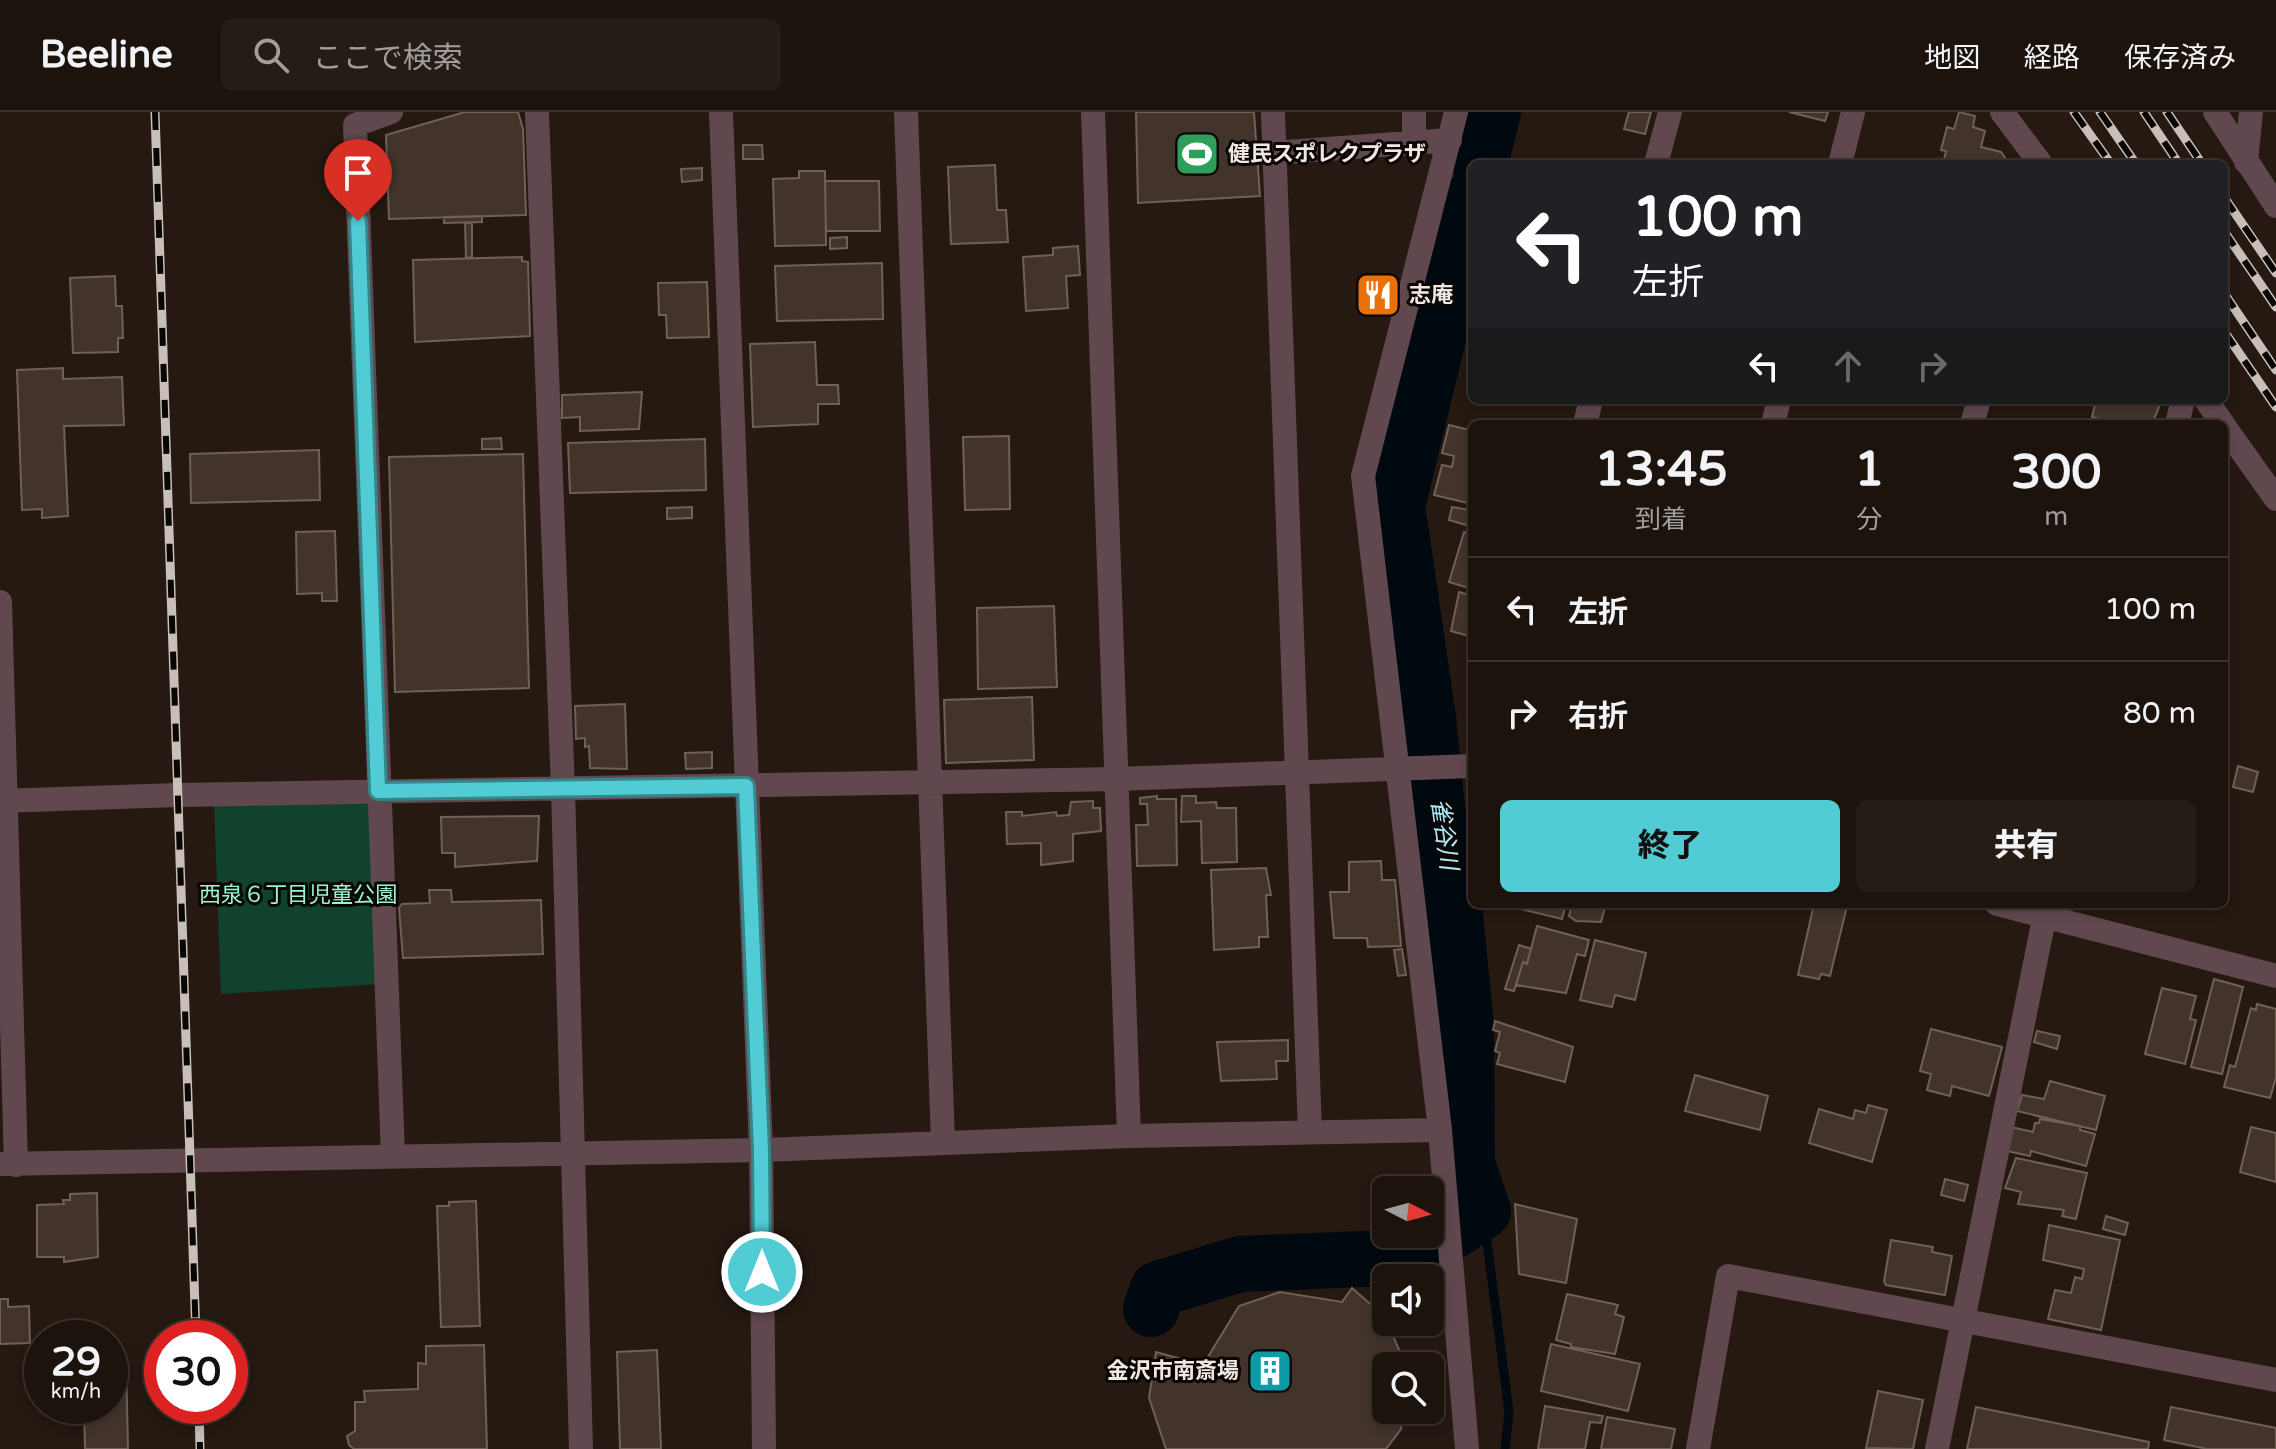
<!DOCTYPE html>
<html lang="ja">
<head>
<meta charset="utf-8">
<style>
  :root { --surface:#1c130d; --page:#251c16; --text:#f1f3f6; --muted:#a09e9d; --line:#3a322e; --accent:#51ccd5 }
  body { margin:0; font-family:"Varela Round","Noto Sans JP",sans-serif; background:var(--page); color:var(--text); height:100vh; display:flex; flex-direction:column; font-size:30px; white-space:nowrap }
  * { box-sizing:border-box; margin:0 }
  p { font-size:26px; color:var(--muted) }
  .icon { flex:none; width:44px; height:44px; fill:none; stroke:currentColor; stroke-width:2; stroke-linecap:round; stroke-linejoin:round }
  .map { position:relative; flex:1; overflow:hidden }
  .sheet { position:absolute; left:1468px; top:308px; width:760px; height:488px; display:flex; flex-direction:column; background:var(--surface); border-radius:12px; box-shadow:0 4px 12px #0003,0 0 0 2px var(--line) }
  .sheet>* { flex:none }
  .banner { position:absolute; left:1468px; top:48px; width:760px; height:244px; border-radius:12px; box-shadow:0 4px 12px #0003,0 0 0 2px var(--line); background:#202124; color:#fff; overflow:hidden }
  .needle { width:52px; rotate:96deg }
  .controls { position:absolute; left:1372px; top:1064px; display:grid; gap:16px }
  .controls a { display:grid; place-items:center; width:72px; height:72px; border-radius:12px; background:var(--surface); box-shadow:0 4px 12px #0003,0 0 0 2px var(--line); font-size:40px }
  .speed { position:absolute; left:24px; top:1208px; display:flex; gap:16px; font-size:40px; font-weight:700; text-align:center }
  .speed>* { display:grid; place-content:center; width:104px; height:104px; border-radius:50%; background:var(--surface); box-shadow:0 4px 12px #0003,0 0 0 2px var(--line); line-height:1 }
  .speed small { font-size:20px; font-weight:400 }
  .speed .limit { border:12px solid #d22; background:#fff; color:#111 }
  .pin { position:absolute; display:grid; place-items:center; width:68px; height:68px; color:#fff; margin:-82px -34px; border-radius:50% 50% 50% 0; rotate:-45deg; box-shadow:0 0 8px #0007 }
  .pin .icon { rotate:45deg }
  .me { position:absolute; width:88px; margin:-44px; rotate:0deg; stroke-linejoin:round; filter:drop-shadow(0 0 6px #0008) }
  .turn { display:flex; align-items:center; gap:28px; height:168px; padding:0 32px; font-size:36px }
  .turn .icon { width:104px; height:104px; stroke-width:2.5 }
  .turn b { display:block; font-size:56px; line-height:68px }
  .lanes { display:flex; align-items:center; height:76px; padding:0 32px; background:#0003; justify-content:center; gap:40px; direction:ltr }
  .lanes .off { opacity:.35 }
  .eta { display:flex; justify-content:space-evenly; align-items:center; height:136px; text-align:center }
  .eta b { font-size:48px; font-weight:800; line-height:56px }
  .primary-button { display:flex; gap:16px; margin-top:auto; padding:16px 32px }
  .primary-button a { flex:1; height:92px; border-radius:12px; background:var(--accent); color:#111; font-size:32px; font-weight:800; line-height:92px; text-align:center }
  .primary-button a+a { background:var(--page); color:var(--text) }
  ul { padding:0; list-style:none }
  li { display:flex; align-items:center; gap:24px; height:104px; padding:0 32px; border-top:2px solid var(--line) }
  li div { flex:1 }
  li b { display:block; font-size:30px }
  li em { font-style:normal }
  header { display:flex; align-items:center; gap:48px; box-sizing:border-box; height:112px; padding:0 40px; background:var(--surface); border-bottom:2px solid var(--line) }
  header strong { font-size:38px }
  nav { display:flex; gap:44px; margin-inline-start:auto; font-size:28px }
  .search { width:560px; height:72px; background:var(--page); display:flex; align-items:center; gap:20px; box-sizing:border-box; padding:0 28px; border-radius:12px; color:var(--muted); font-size:30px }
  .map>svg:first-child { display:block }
</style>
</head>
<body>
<header>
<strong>Beeline</strong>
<div class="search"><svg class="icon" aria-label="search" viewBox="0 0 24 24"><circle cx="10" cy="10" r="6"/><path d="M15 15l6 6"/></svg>ここで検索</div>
<nav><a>地図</a><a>経路</a><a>保存済み</a></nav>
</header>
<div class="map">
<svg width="2276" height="1337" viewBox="0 0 2276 1337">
  <rect width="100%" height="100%" fill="#251911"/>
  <path fill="#11422e" d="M 376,683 L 383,872 L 221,882 L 214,693 Z"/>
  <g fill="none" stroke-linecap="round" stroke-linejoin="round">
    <path stroke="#00090f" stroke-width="9" d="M 1483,1099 L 1509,1300 L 1505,1337"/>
    <path stroke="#00090f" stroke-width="56" d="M 1480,52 L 1493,0
      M 1151,1197 L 1158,1177 L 1240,1152 L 1414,1145 L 1483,1099 L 1467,1052 L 1466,915 L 1453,782 L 1437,696 L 1428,606 L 1397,394 L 1472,86"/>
  </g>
  <path fill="#42342b" stroke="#706157" stroke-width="2" d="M 465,0 L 518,0 L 523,17 L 526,103 L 389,107 L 386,23 Z
    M 1136,0 L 1254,0 L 1260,84 L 1138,91 Z
    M 1629,0 L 1651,0 L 1645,22 L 1624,17 Z
    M 1789,0 L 1828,0 L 1825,9 Z
    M 1959,0 L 1975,4 L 1973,15 L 1985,19 L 1981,35 L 2001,40 L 2009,52 L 1943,52 L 1946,39 L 1941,38 L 1947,15 L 1954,17 Z
    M 743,33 L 762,33 L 763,47 L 743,47 Z
    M 995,53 L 997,98 L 1006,98 L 1008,130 L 951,132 L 948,55 Z
    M 702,56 L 702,68 L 682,70 L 681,57 Z
    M 799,59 L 825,59 L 826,133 L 775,134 L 773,67 L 799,66 Z
    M 825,69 L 879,69 L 880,119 L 826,119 Z
    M 482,104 L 482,110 L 444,111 L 444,105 Z
    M 465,111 L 472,111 L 472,145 L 466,146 Z
    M 847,125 L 847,136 L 830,137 L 830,126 Z
    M 1078,134 L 1080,163 L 1066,164 L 1068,196 L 1026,199 L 1023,145 L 1053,143 L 1053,136 Z
    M 522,145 L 522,149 L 528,150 L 530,224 L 415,230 L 413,148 Z
    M 882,151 L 883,207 L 777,209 L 775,154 Z
    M 115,164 L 116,194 L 122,194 L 123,226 L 118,226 L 118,240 L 73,241 L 70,166 Z
    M 707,170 L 709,225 L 667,226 L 666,203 L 659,203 L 658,171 Z
    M 815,230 L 817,273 L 838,273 L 839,292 L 818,292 L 818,312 L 753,315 L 750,232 Z
    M 63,256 L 63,267 L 122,265 L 124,313 L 64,314 L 68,404 L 42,406 L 42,397 L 22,398 L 17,258 Z
    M 642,280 L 639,317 L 580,319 L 580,305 L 562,306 L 562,283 Z
    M 2096,288 L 2162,288 L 2152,312 L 2119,312 L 2092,305 Z
    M 1449,313 L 1470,318 L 1472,325 L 1472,392 L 1434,383 L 1442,353 L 1452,355 L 1454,344 L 1442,341 Z
    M 1009,324 L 1010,397 L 965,398 L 963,325 Z
    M 501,326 L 502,337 L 482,337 L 482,327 Z
    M 705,327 L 706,378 L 570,381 L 568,331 Z
    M 319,338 L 320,388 L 191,391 L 190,342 Z
    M 523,342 L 529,576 L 395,580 L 389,345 Z
    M 692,395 L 692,406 L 667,407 L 667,396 Z
    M 1452,395 L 1470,398 L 1466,413 L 1449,408 Z
    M 1472,414 L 1472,477 L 1449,470 L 1464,420 L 1470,422 Z
    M 335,419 L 337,489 L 322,489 L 322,481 L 297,482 L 296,420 Z
    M 1459,480 L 1472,484 L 1472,525 L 1451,519 Z
    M 1054,494 L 1057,575 L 978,577 L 977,496 Z
    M 1032,585 L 1034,648 L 946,651 L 944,588 Z
    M 625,592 L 627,657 L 590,656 L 589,634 L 585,635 L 585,626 L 576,627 L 575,594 Z
    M 712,640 L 712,656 L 686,657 L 685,641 Z
    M 2238,654 L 2258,660 L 2253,680 L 2233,675 Z
    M 1157,684 L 1157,687 L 1176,687 L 1177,753 L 1137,754 L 1136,713 L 1148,713 L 1147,692 L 1140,692 L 1140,686 Z
    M 1182,684 L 1196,684 L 1196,691 L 1216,690 L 1217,696 L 1236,696 L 1237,750 L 1202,751 L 1201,709 L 1181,710 Z
    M 1093,689 L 1093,696 L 1100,696 L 1101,719 L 1073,722 L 1073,749 L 1041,753 L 1041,731 L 1007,732 L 1006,700 L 1022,700 L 1022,704 L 1056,700 L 1057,704 L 1069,703 L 1071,690 Z
    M 539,704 L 537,749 L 455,755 L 455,741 L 442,741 L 441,705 Z
    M 1381,749 L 1382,768 L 1395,768 L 1401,834 L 1368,835 L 1367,826 L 1334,826 L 1330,780 L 1349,780 L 1349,750 Z
    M 1266,756 L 1271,783 L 1266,783 L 1268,825 L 1259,825 L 1259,835 L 1214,838 L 1211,758 Z
    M 429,778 L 451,778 L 452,790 L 541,788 L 543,842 L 403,846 L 399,796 L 402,792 L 430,791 Z
    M 1500,792 L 1566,792 L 1562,807 Z
    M 1572,792 L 1606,792 L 1601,810 L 1576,809 L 1569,804 Z
    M 1814,792 L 1847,794 L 1830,864 L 1821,862 L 1819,867 L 1798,863 Z
    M 1537,814 L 1589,828 L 1585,844 L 1577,842 L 1566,881 L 1516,873 L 1523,850 L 1527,852 Z
    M 1595,828 L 1646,841 L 1635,888 L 1615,883 L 1612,895 L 1580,888 Z
    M 1519,833 L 1531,837 L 1527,851 L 1523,850 L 1514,879 L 1505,877 Z
    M 1402,837 L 1406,863 L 1398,864 L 1394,838 Z
    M 2214,867 L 2243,875 L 2222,962 L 2191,955 Z
    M 2162,876 L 2196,884 L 2190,907 L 2196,908 L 2185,952 L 2145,942 Z
    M 2257,892 L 2276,897 L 2276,965 L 2270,986 L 2224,975 L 2230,953 L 2235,955 L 2251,896 L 2256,898 Z
    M 1495,909 L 1573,935 L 1565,970 L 1497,952 L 1500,941 L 1495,939 L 1500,920 L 1493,918 Z
    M 1931,917 L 2002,935 L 1989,984 L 1952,974 L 1950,984 L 1927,978 L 1931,962 L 1920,959 Z
    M 2037,919 L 2060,924 L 2057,937 L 2034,930 Z
    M 1288,928 L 1288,949 L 1276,949 L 1277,967 L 1221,969 L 1217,930 Z
    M 1695,963 L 1768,984 L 1760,1018 L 1685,999 Z
    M 2050,969 L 2105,984 L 2096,1018 L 2017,999 L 2022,983 L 2044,987 Z
    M 1868,993 L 1887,998 L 1872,1050 L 1809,1031 L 1819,997 L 1853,1007 L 1855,998 L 1866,1001 Z
    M 2040,1007 L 2080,1014 L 2080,1018 L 2095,1022 L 2086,1054 L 2031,1039 L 2030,1044 L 2007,1039 L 2011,1015 L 2033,1020 L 2035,1011 L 2039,1011 Z
    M 2251,1015 L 2276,1021 L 2276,1070 L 2240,1060 Z
    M 2016,1046 L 2087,1061 L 2076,1107 L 2062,1104 L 2064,1098 L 2018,1092 L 2021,1080 L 2005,1076 Z
    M 1945,1067 L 1968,1073 L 1964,1089 L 1941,1083 Z
    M 97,1081 L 98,1145 L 64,1150 L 64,1145 L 37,1145 L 37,1093 L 64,1092 L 63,1088 L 70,1088 L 70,1082 Z
    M 476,1089 L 480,1214 L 441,1215 L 437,1094 L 449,1094 L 449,1090 Z
    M 476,1089 L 480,1214 L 441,1215 L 437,1094 L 449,1094 L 449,1090 Z
    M 1515,1092 L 1577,1107 L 1566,1171 L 1519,1162 Z
    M 2106,1104 L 2128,1111 L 2125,1123 L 2103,1117 Z
    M 2049,1113 L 2120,1128 L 2101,1218 L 2048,1207 L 2055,1178 L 2071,1181 L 2075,1165 L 2082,1167 L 2084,1157 L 2043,1148 Z
    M 1891,1128 L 1933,1135 L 1932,1140 L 1952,1144 L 1945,1183 L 1886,1173 L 1884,1169 Z
    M 1352,1176 L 1385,1205 L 1406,1254 L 1386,1254 L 1386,1298 L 1403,1298 L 1401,1317 L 1386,1337 L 1166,1337 L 1149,1286 L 1156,1240 L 1203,1253 L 1239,1194 L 1280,1180 L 1342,1190 Z
    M 1567,1182 L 1618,1193 L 1615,1202 L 1624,1205 L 1615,1242 L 1571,1235 L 1571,1232 L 1556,1228 Z
    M 0,1187 L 8,1187 L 8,1195 L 29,1194 L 30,1231 L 0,1232 Z
    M 1551,1232 L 1640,1252 L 1628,1299 L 1541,1279 Z
    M 484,1233 L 487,1337 L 354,1337 L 349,1333 L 347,1324 L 355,1319 L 355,1290 L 365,1290 L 364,1279 L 418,1277 L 418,1251 L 426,1252 L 426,1234 Z
    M 657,1238 L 661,1337 L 620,1337 L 617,1240 Z
    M 110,1246 L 126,1246 L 128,1337 L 85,1337 L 84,1294 L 110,1294 Z
    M 1878,1279 L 1923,1288 L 1913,1337 L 1866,1336 Z
    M 1545,1294 L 1603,1304 L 1601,1311 L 1590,1310 L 1585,1337 L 1538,1337 Z
    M 1976,1295 L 2149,1330 L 2148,1337 L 1967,1337 Z
    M 2171,1295 L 2276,1316 L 2276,1337 L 2207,1337 L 2164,1328 Z
    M 1607,1305 L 1675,1317 L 1671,1337 L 1601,1337 Z"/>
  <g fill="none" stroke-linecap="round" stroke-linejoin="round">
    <path stroke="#61484f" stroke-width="24" d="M 391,0 L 355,13 L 393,1044
      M 537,0 L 563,677 L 581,1337
      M 721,0 L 761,1038 L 764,1337
      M 906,0 L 943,1030
      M 1093,0 L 1129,1024
      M 1273,0 L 1310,1020
      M 1414,0 L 1414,30
      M 1456,0 L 1363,364 L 1440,1018 L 1467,1337
      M 2002,0 L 2041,52
      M 2215,0 L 2276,94
      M 1273,41 L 1450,28
      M 2246,50 L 2251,0
      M 1656,52 L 1670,0
      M 1840,52 L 1853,0
      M 2206,288 L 2223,312
      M 1585,312 L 1591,288
      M 1773,312 L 1779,288
      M 1972,312 L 1979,288
      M 2177,312 L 2183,288
      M 2224,314 L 2276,387
      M 0,490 L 16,1053
      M 0,689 L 177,683 L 1117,667 L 1472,654
      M 1997,792 L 2276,864
      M 0,1052 L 761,1038 L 1129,1024 L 1440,1018
      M 1698,1337 L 1728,1164 L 2276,1268
      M 1937,1337 L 2047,792"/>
    <g stroke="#c8bfb8" stroke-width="9">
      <path id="rail" d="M 155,0 L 196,1226
        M 2074,0 L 2111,52
        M 2100,0 L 2136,52
        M 2144,0 L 2179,52
        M 2167,0 L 2202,52
        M 2224,85 L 2276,161
        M 2224,119 L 2276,195
        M 2224,181 L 2276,258
        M 2224,219 L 2276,295
        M 199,1294 L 200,1337"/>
    </g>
    <use href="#rail" stroke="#0a0604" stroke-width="6" stroke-dasharray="18" stroke-linecap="butt"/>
  </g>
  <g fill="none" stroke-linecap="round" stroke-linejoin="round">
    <g stroke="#35858a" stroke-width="20">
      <path id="route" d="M 358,109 L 378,679 L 746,674 L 761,1038 L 762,1160"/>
    </g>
    <use href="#route" stroke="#51ccd5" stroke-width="14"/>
  </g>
  <defs>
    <g id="stadium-square" transform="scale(2.3)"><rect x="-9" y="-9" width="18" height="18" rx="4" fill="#2e9e5b" stroke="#0a0604"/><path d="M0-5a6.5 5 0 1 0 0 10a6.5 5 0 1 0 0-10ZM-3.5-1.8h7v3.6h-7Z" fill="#fff"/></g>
    <g id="restaurant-square" transform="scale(2.3)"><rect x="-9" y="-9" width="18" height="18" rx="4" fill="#e8710a" stroke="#0a0604"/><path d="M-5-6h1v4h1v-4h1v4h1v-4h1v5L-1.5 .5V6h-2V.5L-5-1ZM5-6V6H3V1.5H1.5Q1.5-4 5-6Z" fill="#fff"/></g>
    <g id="building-square" transform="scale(2.3)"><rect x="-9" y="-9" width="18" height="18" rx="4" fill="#0f9aa8" stroke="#0a0604"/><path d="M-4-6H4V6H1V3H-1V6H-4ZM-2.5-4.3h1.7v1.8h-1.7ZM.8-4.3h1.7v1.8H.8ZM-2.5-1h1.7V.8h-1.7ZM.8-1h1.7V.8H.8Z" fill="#fff"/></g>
  </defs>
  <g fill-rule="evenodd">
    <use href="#stadium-square" x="1197" y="42"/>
    <use href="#restaurant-square" x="1378" y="183"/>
    <use href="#building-square" x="1270" y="1259"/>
  </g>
  <g text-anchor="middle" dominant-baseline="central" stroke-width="6" stroke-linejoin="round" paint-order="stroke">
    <g font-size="22" font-weight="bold" fill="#f1e8e2" stroke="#0a0604" text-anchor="start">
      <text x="1228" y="42">健民スポレクプラザ</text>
      <text x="1409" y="183">志庵</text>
      <text x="1239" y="1259" text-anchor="end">金沢市南斎場</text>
    </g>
    <g font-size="22" fill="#98f6ca" stroke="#0a0604">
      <text x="298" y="783">西泉６丁目児童公園</text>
    </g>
    <g font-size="24" font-style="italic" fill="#afeafc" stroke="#0a0604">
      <text transform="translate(1444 722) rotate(82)">雀谷川</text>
    </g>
  </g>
</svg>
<div class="controls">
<a><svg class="needle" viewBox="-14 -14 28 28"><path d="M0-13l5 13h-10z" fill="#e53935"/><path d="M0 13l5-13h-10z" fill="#a09e9d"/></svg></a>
<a><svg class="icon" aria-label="sound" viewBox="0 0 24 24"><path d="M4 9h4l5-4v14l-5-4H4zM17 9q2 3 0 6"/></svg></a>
<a><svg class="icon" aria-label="search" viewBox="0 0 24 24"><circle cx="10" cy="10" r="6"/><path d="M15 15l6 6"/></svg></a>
</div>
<div class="speed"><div>29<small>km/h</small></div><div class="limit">30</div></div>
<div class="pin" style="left:358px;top:109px;background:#d93025"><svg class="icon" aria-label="arrive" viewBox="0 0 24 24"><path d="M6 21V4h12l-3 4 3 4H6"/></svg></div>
<svg class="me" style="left:762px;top:1160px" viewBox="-20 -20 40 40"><circle r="17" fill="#51ccd5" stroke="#fff" stroke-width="3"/><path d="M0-11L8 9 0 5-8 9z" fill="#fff"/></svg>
<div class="banner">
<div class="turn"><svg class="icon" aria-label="left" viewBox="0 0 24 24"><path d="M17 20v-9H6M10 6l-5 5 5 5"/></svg><div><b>100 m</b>左折</div></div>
<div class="lanes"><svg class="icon" aria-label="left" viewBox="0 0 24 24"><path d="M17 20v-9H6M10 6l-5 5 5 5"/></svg><svg class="icon off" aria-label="ahead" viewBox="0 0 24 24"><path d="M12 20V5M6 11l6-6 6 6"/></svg><svg class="icon off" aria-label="right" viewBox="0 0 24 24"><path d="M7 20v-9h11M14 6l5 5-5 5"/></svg></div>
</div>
<section class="sheet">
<div class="eta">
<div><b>13:45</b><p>到着</p></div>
<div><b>1</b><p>分</p></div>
<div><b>300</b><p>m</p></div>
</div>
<ul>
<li><svg class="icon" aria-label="left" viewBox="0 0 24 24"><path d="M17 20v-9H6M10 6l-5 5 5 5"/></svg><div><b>左折</b></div><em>100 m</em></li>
<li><svg class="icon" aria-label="right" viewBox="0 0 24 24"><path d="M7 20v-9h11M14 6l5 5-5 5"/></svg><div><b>右折</b></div><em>80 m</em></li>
</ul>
<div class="primary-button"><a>終了</a><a>共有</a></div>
</section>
</div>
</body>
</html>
